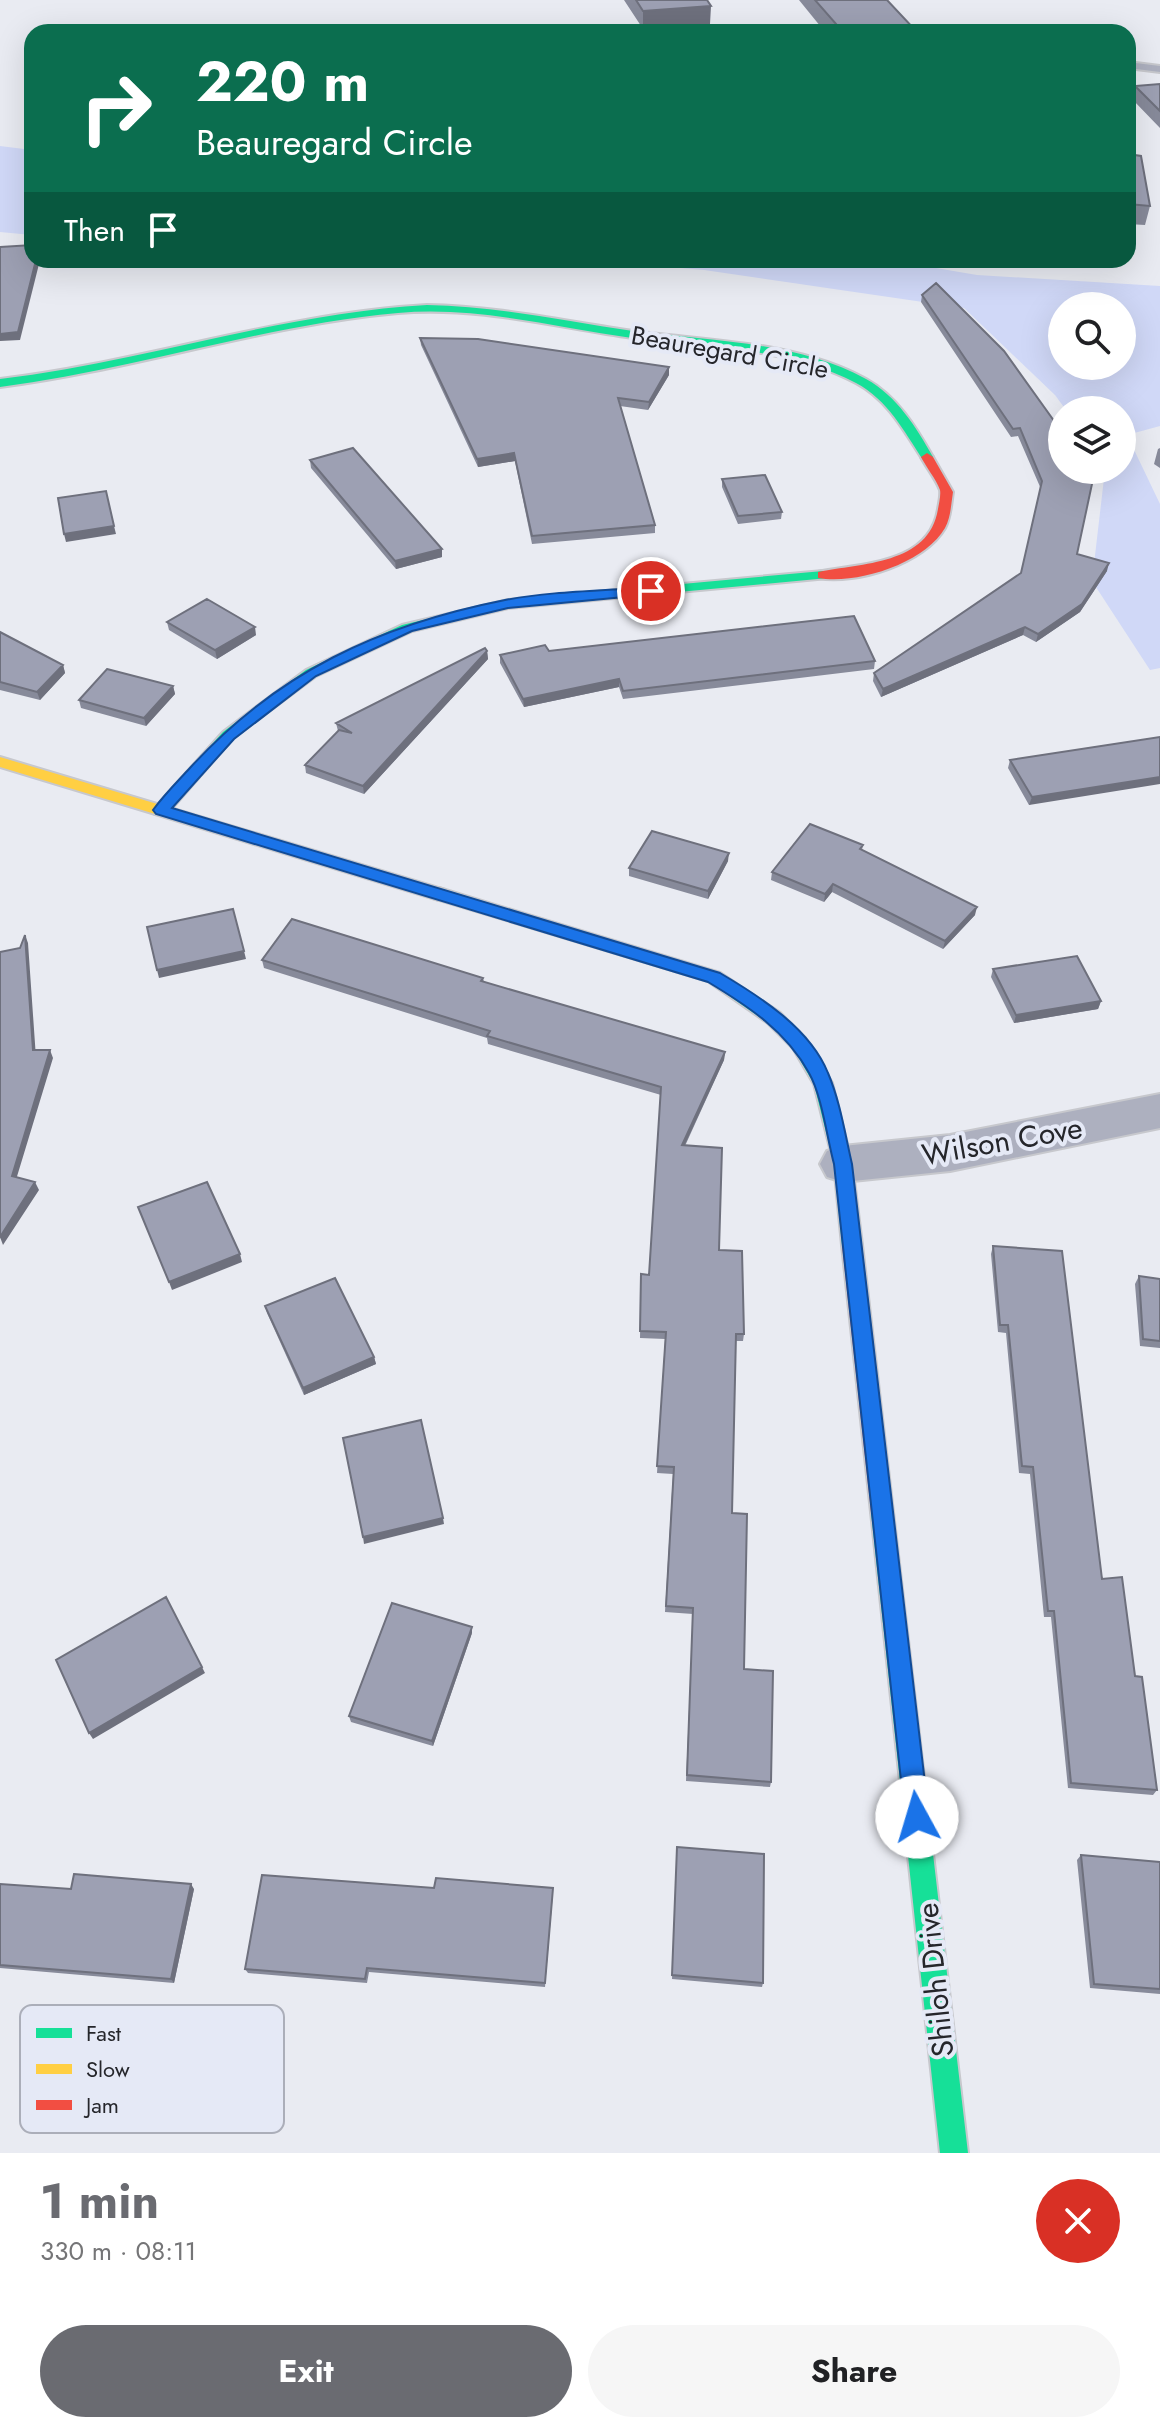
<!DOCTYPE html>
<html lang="en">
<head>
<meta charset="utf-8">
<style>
  :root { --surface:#fff; --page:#f6f6f6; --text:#202124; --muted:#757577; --accent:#6a6b71 }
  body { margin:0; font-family:Jost,sans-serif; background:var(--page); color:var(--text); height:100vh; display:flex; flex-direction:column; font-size:30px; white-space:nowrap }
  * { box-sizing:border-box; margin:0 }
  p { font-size:26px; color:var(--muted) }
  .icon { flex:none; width:44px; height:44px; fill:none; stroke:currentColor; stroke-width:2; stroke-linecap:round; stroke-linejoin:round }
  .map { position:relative; height:2153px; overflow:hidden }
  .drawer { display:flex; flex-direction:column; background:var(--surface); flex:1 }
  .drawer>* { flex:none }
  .guide { position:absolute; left:24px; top:24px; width:1112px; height:244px; border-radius:24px; box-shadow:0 8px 32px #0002; background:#0b6e4f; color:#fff; overflow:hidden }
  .fabs { position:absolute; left:1048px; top:292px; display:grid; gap:16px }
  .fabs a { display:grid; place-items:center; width:88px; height:88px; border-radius:50%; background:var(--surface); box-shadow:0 8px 32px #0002; font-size:40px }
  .pin { position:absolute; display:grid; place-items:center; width:68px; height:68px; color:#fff; margin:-34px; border:4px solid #fff; border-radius:50%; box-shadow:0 2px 8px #0007 }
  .me { position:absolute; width:88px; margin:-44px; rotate:354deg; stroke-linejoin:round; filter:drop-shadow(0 0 6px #0008) }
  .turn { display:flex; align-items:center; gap:28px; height:168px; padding:0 40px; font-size:36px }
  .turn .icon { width:104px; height:104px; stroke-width:2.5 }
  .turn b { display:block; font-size:56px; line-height:68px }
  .then { display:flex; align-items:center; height:76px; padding:0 40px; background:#0003; gap:16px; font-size:30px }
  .round { display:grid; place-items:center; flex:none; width:84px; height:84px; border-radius:42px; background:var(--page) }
  .head { display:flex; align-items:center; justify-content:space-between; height:136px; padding:0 40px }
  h1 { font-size:48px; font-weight:700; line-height:60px; color:var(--accent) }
  .primary-button { display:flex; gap:16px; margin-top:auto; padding:16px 40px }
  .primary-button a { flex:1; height:92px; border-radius:48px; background:var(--accent); color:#fff; font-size:32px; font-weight:700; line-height:92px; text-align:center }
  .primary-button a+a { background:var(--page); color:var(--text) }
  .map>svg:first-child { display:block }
</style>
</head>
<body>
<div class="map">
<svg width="1160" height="2153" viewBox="0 0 1160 2153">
  <rect width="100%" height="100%" fill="#e9ebf2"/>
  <path fill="#d0d8f7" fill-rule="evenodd" d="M 0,146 L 32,150 L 32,235 L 0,232 Z
    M 587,260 L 889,260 L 977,275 L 1160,286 L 1160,426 L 1127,435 L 1160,504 L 1160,668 L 1150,670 L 1092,581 L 1105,470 L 1122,470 L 1122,410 L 1066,410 L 1055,395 L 964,308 L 704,270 ZM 1062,306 L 1122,306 L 1122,366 L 1062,366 Z"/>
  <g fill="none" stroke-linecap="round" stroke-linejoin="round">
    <g stroke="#c7c8cd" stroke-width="4">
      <path id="lane" d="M 1128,62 L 1160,66 L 1160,72 L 1128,68 Z"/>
    </g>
    <g stroke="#c7c8cd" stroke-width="4">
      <path id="street" d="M 1160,1094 L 1160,1128 L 950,1171 L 843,1182 L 827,1177 L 820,1164 L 827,1151 L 843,1146 L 950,1135 Z"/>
    </g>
    <g stroke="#c7c8cd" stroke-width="4">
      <path id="fast" d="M 427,305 C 497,306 564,321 633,331 C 709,341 797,341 866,379 C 897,396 916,427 933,457 L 923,460 C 904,431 888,400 856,383 C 789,347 706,348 632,338 C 554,327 477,306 398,313 C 264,325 134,370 0,387 L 0,379 C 143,362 282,313 427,305 Z
        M 823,571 L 828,572 L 828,578 L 508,608 L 412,631 L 316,676 L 233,738 L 167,814 L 155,814 L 153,810 L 223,732 L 306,670 L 402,625 L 508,600 Z
        M 439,888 L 720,973 L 780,1013 L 805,1038 L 832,1083 L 852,1164 L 862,1245 L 859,1251 L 852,1253 L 845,1251 L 842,1245 L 834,1164 L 814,1084 L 793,1048 L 768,1023 L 708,981 L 433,898 L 431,894 Z
        M 882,1502 L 890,1505 L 893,1512 L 968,2153 L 940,2153 L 871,1512 L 874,1505 Z"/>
    </g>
    <g stroke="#c7c8cd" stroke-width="4">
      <path id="slow" d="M 0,757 L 445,890 L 447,894 L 439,900 L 0,767 Z"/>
    </g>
    <g stroke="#c7c8cd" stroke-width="4">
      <path id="jam" d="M 927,453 L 933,457 L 953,492 C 951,504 951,517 945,528 C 925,563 857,585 818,578 L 818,572 C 861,563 929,565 938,509 C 939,503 941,495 940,490 C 936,479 926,467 921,457 Z
        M 852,1237 L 859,1239 L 862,1245 L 893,1512 L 890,1519 L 882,1522 L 874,1519 L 871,1512 L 842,1245 L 845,1239 Z"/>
    </g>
    <use href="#lane" fill="#adb0bf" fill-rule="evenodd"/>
    <use href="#street" fill="#adb0bf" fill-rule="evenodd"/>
    <use href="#fast" fill="#16e098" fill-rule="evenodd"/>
    <use href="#slow" fill="#ffcf43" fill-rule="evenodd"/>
    <use href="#jam" fill="#f24e42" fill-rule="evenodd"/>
  </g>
  <path fill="#878a9a" d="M 624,0 L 707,0 L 710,24 L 643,29 Z
    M 799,0 L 887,0 L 917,32 L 825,32 Z
    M 1160,84 L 1160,128 L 1132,99 L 1135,86 Z
    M 1128,154 L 1150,206 L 1145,225 L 1128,224 Z
    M 922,295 L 1004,351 L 1077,554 L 1107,571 L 1080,612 L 1036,642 L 1023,635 L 881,697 L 873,681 L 874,673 L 1021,573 L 1041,489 L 1018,436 L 1011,437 L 921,302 Z
    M 420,338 L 669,367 L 669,375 L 648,410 L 620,406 L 655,525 L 655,533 L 532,544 L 515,461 L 478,467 L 421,345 Z
    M 1160,448 L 1160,468 L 1154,464 L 1158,449 Z
    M 310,460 L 442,557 L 396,569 L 311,468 Z
    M 722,479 L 782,512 L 781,519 L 738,524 L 722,487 Z
    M 167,622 L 256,635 L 217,659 L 169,630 Z
    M 0,632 L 63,665 L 65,673 L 40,700 L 0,690 Z
    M 487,651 L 488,659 L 364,794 L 306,773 L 305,765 L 338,731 L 336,723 Z
    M 549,651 L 875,661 L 874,669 L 623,699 L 619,687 L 524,707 L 500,663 L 500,655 Z
    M 173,686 L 175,694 L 146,726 L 81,708 L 79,700 Z
    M 1160,737 L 1029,805 L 1008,768 L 1010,760 Z
    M 863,845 L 862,850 L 975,915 L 943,949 L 832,892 L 824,902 L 771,880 L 772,872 Z
    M 728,861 L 708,899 L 629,876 L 629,868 Z
    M 262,960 L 483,978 L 484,982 L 725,1052 L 724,1060 L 685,1146 L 719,1250 L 744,1334 L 743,1341 L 736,1341 L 732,1513 L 744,1669 L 771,1782 L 770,1787 L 686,1781 L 693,1614 L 665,1612 L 673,1474 L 657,1473 L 665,1339 L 640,1338 L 641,1274 L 649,1275 L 661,1095 L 488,1044 L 487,1038 L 264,968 Z
    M 993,969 L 1101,1001 L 1098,1009 L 1014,1023 L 991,977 Z
    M 993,1246 L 1135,1676 L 1157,1790 L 1153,1795 L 1068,1788 L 1051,1617 L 1044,1617 L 1030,1474 L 1019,1473 L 1006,1333 L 998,1332 L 991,1254 Z
    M 1139,1276 L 1160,1279 L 1160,1348 L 1140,1346 L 1135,1284 Z
    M 265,1306 L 374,1357 L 376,1364 L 304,1395 L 267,1313 Z
    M 472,1633 L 433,1746 L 351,1722 L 349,1716 Z
    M 677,1852 L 763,1983 L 762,1987 L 672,1979 Z
    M 1081,1855 L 1160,1862 L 1160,1994 L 1090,1988 L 1077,1860 Z
    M 0,1884 L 71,1889 L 194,1889 L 174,1983 L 0,1968 Z
    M 434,1888 L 553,1893 L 545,1987 L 369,1972 L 367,1983 L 248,1973 L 245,1969 Z"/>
  <path fill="#6e707d" d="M 711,6 L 710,24 L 643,29 L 643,11 Z
    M 36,260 L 40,260 L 20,340 L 0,341 L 0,334 Z
    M 669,367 L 669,375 L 648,410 L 649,402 Z
    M 514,453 L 515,461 L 478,467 L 477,459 Z
    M 114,526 L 116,534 L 66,542 L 64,534 Z
    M 442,549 L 442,557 L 396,569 L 395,561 Z
    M 1109,563 L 1107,571 L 1080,612 L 1036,642 L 1038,634 Z
    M 255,627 L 256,635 L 217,659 L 215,650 Z
    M 1025,627 L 1023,635 L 881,697 L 883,689 Z
    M 487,651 L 488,659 L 364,794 L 363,786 Z
    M 63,665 L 65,673 L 40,700 L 37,692 Z
    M 619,679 L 619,687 L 524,707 L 523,699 Z
    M 173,686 L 175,694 L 146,726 L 144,718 Z
    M 1160,777 L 1160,784 L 1029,805 L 1032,797 Z
    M 729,853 L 728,861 L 708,899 L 708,891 Z
    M 833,884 L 832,892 L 824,902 L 825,894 Z
    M 977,907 L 975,915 L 943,949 L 945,941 Z
    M 25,935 L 28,943 L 36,1058 L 33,1050 Z
    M 244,951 L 246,959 L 159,978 L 157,970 Z
    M 1101,1001 L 1098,1009 L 1014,1023 L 1016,1015 Z
    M 50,1050 L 53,1058 L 15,1183 L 12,1176 Z
    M 725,1052 L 724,1060 L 681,1153 L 682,1145 Z
    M 35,1182 L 39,1190 L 3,1245 L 0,1237 Z
    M 240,1254 L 242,1262 L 172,1290 L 169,1282 Z
    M 374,1357 L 376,1364 L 304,1395 L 303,1388 Z
    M 443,1518 L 444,1524 L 364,1544 L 363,1537 Z
    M 472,1627 L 472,1633 L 433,1746 L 432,1741 Z
    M 202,1667 L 205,1673 L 93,1739 L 89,1733 Z
    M 191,1884 L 194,1889 L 174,1983 L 171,1979 Z"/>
  <path fill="#9da0b3" stroke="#6e707d" stroke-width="2" d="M 636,0 L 707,0 L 711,6 L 643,11 Z
    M 815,0 L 887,0 L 917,32 L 843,32 Z
    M 1160,84 L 1160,111 L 1135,86 Z
    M 1128,154 L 1141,156 L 1150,206 L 1128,204 Z
    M 32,245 L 32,260 L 36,260 L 18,332 L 0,334 L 0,247 Z
    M 936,283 L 1004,351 L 1062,432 L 1062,470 L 1085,470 L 1092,484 L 1077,554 L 1109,563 L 1082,604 L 1038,634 L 1025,627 L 883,689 L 874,673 L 1021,573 L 1042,481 L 1020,428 L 1013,429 L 922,295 Z
    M 420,338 L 478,339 L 669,367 L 649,402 L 618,398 L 655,525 L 532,536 L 514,453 L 477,459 Z
    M 353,448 L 442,549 L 395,561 L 310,460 Z
    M 765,475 L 782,512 L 738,516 L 722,479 Z
    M 106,491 L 114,526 L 64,534 L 58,498 Z
    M 207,599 L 255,627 L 215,650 L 167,622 Z
    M 854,616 L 875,661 L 623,691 L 619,679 L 523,699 L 500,655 L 545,645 L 549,651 Z
    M 0,632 L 63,665 L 37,692 L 0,682 Z
    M 485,648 L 487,651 L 363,786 L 305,765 L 339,730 L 352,733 L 336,723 Z
    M 107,669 L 173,686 L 144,718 L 79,700 Z
    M 1160,737 L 1160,777 L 1032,797 L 1010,760 Z
    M 810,824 L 863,845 L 860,849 L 977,907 L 945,941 L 833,884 L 825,894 L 772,872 Z
    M 652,831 L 729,853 L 708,891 L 629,868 Z
    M 233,909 L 244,951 L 157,970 L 147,927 Z
    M 292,919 L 483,978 L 481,981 L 725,1052 L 682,1145 L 722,1148 L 719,1250 L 742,1251 L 744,1334 L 736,1334 L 732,1513 L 747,1514 L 744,1669 L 773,1671 L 771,1782 L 687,1775 L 693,1608 L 666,1606 L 674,1467 L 657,1466 L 666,1332 L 640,1331 L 641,1274 L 649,1275 L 661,1087 L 487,1036 L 490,1031 L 262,960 Z
    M 25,935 L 33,1050 L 50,1050 L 12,1176 L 35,1182 L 0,1237 L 0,952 L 20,948 Z
    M 1077,956 L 1101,1001 L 1016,1015 L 993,969 Z
    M 207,1182 L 240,1254 L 169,1282 L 138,1207 Z
    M 993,1246 L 1062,1251 L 1102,1579 L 1122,1577 L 1135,1676 L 1142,1677 L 1157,1790 L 1071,1783 L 1054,1611 L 1048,1611 L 1033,1467 L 1022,1466 L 1008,1325 L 1000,1325 Z
    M 1139,1276 L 1160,1279 L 1160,1341 L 1143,1339 Z
    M 335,1278 L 374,1357 L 303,1388 L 265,1306 Z
    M 421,1420 L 443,1518 L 363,1537 L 343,1438 Z
    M 166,1597 L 202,1667 L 89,1733 L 56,1660 Z
    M 392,1603 L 472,1627 L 432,1741 L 349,1716 Z
    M 677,1847 L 764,1854 L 763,1983 L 672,1975 Z
    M 1081,1855 L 1160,1862 L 1160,1989 L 1094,1984 Z
    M 74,1874 L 191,1884 L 171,1979 L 0,1965 L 0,1884 L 71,1889 Z
    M 262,1875 L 434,1888 L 436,1878 L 553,1888 L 545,1983 L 367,1968 L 365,1979 L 245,1969 Z"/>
  <path fill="#1a73e8" stroke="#114b97" stroke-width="2" d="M 651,587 L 658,591 L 656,594 L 508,608 L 412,631 L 316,676 L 234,739 L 172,808 L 720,973 C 759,996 810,1028 828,1073 C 840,1101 845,1134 852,1164 L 929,1817 L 926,1826 L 917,1830 L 908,1826 L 905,1817 L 834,1164 C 827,1138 822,1096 809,1073 C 786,1031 748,1006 708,982 L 156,814 L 153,810 C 164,795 177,782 189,769 C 277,672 379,625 505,600 C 552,591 603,591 651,587 Z"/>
  <g text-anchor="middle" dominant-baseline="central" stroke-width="8" stroke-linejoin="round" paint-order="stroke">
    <g font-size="26" fill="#25262b" stroke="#e5e9f6">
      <text transform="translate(730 352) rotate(10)">Beauregard Circle</text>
    </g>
    <g font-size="30" fill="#25262b" stroke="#e5e9f6">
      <text transform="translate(1002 1141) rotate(-10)">Wilson Cove</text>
      <text transform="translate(935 1980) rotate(-96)">Shiloh Drive</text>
    </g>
  </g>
  <rect x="20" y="2005" width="264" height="128" rx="12" fill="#e5e9f6" stroke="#abaeb9" stroke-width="2"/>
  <rect x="36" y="2028" width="36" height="10" fill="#16e098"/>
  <rect x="36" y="2064" width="36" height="10" fill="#ffcf43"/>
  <rect x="36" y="2100" width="36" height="10" fill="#f24e42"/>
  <g font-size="22" fill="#25262b">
    <text x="86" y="2041">Fast</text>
    <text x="86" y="2077">Slow</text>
    <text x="86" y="2113">Jam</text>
  </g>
</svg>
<div class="fabs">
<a><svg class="icon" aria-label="search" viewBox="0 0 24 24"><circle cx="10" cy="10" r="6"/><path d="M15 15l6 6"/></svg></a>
<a><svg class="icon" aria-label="layers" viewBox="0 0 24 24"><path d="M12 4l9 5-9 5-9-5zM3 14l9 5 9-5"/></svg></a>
</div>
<div class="pin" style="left:651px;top:591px;background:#d93025"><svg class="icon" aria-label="arrive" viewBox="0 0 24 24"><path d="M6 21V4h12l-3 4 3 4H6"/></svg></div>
<svg class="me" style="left:917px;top:1817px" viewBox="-20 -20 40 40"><circle r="19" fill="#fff"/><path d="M0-13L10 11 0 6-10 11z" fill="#1a73e8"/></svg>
<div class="guide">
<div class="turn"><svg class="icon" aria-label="right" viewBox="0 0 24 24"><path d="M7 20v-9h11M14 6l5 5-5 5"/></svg><div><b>220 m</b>Beauregard Circle</div></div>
<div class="then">Then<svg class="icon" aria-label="arrive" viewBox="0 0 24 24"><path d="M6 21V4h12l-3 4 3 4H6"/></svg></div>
</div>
</div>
<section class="drawer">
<div class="head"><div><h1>1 min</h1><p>330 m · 08:11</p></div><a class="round" style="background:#d93025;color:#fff"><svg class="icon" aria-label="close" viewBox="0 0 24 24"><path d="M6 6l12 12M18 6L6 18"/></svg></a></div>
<div class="primary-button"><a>Exit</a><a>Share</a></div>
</section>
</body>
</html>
